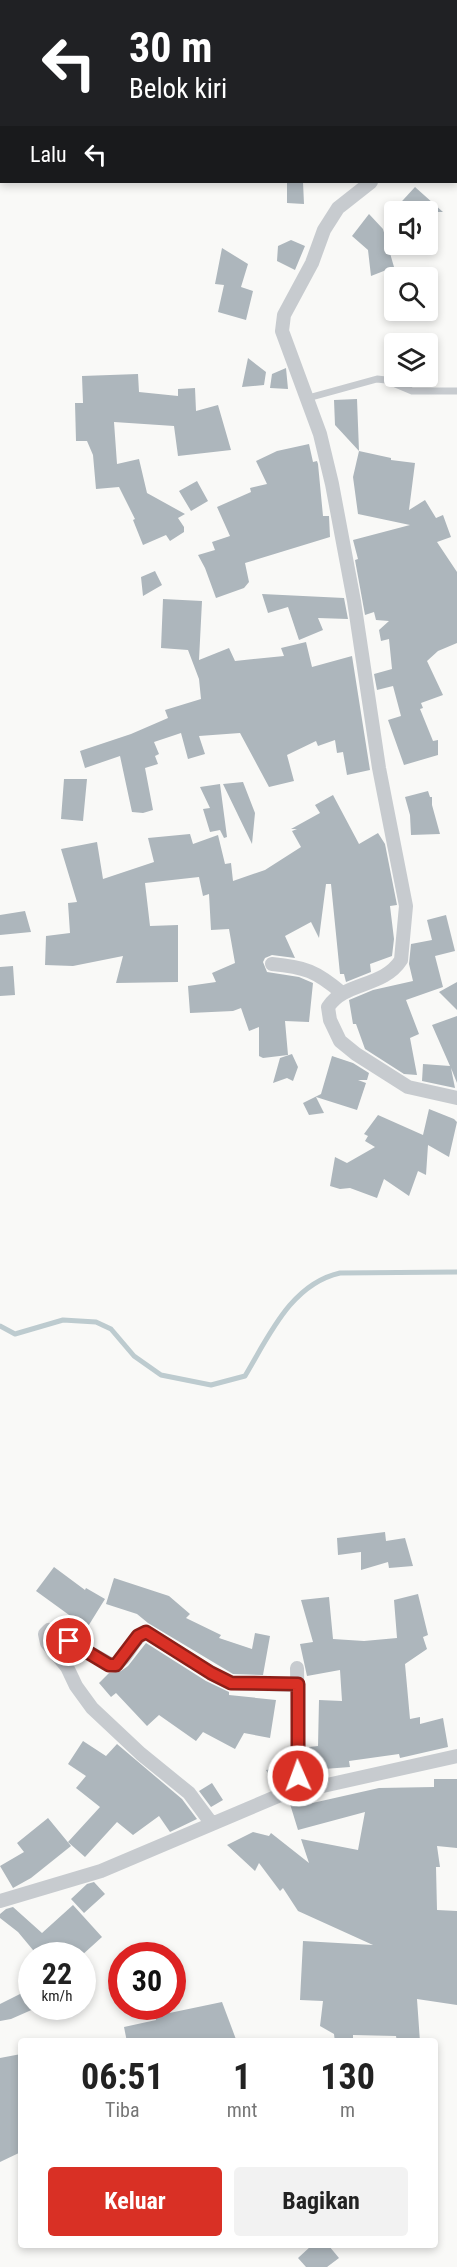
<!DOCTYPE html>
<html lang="id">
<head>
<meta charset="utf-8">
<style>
  :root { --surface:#fff; --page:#f2f2f2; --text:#222; --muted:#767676; --accent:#d93025 }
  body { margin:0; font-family:"Roboto Condensed",sans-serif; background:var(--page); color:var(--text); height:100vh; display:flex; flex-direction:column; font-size:22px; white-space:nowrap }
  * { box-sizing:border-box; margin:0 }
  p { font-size:20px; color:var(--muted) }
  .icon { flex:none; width:33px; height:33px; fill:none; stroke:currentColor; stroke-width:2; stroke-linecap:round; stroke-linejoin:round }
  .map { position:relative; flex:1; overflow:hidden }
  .details { position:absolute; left:18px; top:2038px; width:420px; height:210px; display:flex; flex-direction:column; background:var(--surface); border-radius:6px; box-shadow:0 3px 9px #0003 }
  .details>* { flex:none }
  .hud { position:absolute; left:0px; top:0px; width:458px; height:183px; box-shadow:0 3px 9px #0003; background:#202124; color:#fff; overflow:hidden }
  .tools { position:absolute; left:384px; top:201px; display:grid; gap:12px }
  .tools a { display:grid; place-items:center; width:54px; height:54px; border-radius:6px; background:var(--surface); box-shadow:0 3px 9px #0003; font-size:30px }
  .speed { position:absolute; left:18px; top:1942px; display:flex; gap:12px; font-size:30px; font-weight:700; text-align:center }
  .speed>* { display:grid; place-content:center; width:78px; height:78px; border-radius:50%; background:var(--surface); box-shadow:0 3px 9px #0003; line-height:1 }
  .speed small { font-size:15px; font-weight:400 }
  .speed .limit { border:9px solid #d22; background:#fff; color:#111 }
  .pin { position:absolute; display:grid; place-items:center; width:51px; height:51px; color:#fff; margin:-26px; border:3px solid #fff; border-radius:50%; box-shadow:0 2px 6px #0007 }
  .me { position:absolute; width:66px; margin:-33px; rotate:358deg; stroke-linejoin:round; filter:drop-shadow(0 0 4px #0008) }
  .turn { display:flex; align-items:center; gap:21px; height:126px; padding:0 30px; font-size:27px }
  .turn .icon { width:78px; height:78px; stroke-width:2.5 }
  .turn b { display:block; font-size:42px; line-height:51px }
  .then { display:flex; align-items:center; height:57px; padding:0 30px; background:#0003; gap:12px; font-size:22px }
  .eta { display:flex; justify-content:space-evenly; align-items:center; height:102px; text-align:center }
  .eta b { font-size:36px; font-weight:700; line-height:42px }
  .action { display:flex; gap:12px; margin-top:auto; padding:12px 30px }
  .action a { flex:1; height:69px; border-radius:6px; background:var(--accent); color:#fff; font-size:24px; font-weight:700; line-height:69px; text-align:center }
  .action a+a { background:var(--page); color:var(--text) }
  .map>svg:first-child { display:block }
</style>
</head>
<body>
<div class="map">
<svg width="457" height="2267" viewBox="0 0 457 2267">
  <rect width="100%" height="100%" fill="#f9f9f7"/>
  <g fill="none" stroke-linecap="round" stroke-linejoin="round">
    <path stroke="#bdcbcf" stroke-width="5" d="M 0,1326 L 15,1334 L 63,1320 L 96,1322 L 111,1329 L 134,1356 L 161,1375 L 211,1385 L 245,1376 C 269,1336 291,1284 340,1273 L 457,1272"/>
  </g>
  <path fill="#adb6bc" d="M 287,182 L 303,182 L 304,204 L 287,203 Z
    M 415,187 L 443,212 L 392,212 Z
    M 369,214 L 383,229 L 394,267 L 371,276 L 368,250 L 352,236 Z
    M 291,240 L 305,246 L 295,270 L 277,261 L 278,246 Z
    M 222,248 L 248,264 L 241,287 L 253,291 L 246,320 L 218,312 L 224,285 L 215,284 Z
    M 248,358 L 266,372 L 264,385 L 242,387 Z
    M 286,368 L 288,389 L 270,388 L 272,374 Z
    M 138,374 L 139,392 L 178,396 L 178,389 L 195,388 L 196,411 L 218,405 L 231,450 L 178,456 L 174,426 L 114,422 L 117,464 L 139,459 L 147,493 L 185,514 L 178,518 L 184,527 L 184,532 L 170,541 L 166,535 L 143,545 L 133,520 L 135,519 L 119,487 L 96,489 L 93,455 L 87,441 L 76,441 L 75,403 L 83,403 L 82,376 Z
    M 357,399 L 359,451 L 335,425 L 334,400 Z
    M 309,444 L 313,462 L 317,461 L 318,464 L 323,516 L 329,516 L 330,537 L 245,563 L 249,582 L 244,588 L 216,598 L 205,568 L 198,555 L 215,550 L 212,542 L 230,536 L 217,507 L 251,492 L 250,488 L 267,484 L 256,461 L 277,451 Z
    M 359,451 L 391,458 L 391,460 L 415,463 L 409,510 L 425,500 L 436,518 L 443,515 L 451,537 L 437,542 L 457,572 L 457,643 L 438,651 L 427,661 L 443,695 L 421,703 L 423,708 L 420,709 L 433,741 L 438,740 L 438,755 L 404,765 L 388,720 L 401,716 L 393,686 L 377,690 L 374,674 L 392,669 L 389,639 L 381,641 L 379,630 L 389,621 L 376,620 L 374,612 L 365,615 L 355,560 L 358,559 L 353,540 L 410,525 L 358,514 L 353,477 Z
    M 197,481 L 208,501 L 191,511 L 179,491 Z
    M 155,571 L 162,585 L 143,596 L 141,577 Z
    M 262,594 L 344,598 L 348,619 L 318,618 L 323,630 L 299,640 L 288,607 L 268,613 Z
    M 163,599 L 202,601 L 199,660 L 229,648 L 235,661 L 284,656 L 281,648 L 306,642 L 312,667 L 352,656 L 370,770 L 347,775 L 343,752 L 337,753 L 335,740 L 318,746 L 316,741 L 287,755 L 294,781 L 269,787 L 240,733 L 199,736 L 205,754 L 188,759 L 181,733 L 154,742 L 159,754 L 155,756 L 158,764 L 145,768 L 153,810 L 143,813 L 132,812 L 120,756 L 85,768 L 80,751 L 131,734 L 168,718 L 165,710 L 201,699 L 199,679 L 188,650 L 161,648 Z
    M 64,779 L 87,779 L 83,821 L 61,819 Z
    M 243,782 L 255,813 L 252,844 L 223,784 Z
    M 220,784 L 227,837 L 224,838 L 220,830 L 210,832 L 203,809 L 210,808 L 200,787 Z
    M 428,791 L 430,797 L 432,797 L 432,805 L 440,834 L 411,835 L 410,815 L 405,797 Z
    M 333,795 L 359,844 L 378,833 L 385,844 L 397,905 L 390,906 L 394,939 L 392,956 L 370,964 L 371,972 L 346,982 L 344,974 L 340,974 L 331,884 L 326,884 L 319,938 L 311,922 L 285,936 L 295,958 L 272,955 L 265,958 L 263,962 L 267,972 L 299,977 L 313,983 L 309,1022 L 285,1021 L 288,1055 L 263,1058 L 259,1056 L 259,1027 L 249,1031 L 241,1008 L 233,1011 L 190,1013 L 188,986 L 216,982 L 212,973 L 235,963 L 229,929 L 211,930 L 209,894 L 203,896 L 199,877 L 145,883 L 150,926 L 178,925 L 178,982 L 116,983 L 123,956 L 73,966 L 45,965 L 46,936 L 70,933 L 68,903 L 77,902 L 61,849 L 97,842 L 103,879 L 154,862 L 148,838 L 190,834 L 193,844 L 218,835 L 225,864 L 231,863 L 233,881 L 265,870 L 301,847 L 292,831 L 297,829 L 291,829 L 320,813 L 315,805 Z
    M 25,911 L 31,932 L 0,935 L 0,915 Z
    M 446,915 L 455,951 L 435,956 L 443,987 L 406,1000 L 419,1034 L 410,1038 L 417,1075 L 404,1074 L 365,1049 L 356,1024 L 353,1024 L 349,1000 L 373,990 L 413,981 L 409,964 L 411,944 L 432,940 L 427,920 Z
    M 13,966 L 15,995 L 0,996 L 0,967 Z
    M 457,982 L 457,1010 L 439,992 Z
    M 457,1016 L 457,1083 L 451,1068 L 455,1088 L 422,1081 L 423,1064 L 450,1066 L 432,1025 Z
    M 292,1054 L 298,1067 L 293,1081 L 287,1078 L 273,1083 L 280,1058 Z
    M 332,1056 L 353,1063 L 369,1073 L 367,1080 L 358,1080 L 366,1083 L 357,1110 L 316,1097 L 324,1113 L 309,1115 L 303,1103 L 321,1094 Z
    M 429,1109 L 454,1119 L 457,1122 L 449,1157 L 428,1145 L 426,1175 L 418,1171 L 409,1196 L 384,1179 L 377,1198 L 350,1188 L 340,1189 L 330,1186 L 335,1157 L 347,1163 L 375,1147 L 365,1141 L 368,1136 L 364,1134 L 378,1115 L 423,1135 Z
    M 385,1532 L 386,1541 L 405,1538 L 413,1566 L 389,1568 L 388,1562 L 361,1570 L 361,1552 L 338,1555 L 337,1538 Z
    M 54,1567 L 85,1590 L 86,1588 L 105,1599 L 87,1628 L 36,1591 Z
    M 114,1578 L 169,1596 L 190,1614 L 186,1618 L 221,1635 L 219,1638 L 252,1649 L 255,1633 L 270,1636 L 263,1675 L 233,1674 L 148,1623 L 137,1614 L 106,1604 Z
    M 418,1594 L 428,1635 L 423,1637 L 427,1649 L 405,1664 L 410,1719 L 420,1717 L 420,1724 L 443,1718 L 448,1747 L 400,1758 L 399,1754 L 349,1761 L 350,1767 L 311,1770 L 309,1747 L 318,1746 L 319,1700 L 342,1701 L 340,1670 L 307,1676 L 300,1644 L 313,1642 L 301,1600 L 329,1597 L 333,1639 L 364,1641 L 397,1638 L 394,1600 Z
    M 146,1643 L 206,1681 L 229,1692 L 229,1695 L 276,1700 L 270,1738 L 244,1733 L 235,1749 L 203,1732 L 196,1741 L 159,1715 L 147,1726 L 116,1693 L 111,1697 L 99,1683 L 109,1673 L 121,1671 L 128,1666 Z
    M 83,1741 L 106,1756 L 117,1744 L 182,1799 L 197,1819 L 170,1832 L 159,1816 L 133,1835 L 117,1822 L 85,1857 L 68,1842 L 100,1807 L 76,1788 L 86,1776 L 68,1764 Z
    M 290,1766 L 290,1782 L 275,1784 L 266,1770 Z
    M 434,1779 L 457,1779 L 457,1848 L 437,1846 L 440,1867 L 436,1867 L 437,1910 L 457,1911 L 457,2005 L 417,1999 L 420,2042 L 397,2042 L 396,2036 L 353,2035 L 353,2042 L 335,2042 L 334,2034 L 320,2026 L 323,2001 L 300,2000 L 303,1941 L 373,1945 L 298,1911 L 283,1888 L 280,1891 L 259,1863 L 255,1871 L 227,1845 L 253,1832 L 269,1836 L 271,1833 L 309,1863 L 301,1839 L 358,1850 L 365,1812 L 298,1830 L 290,1804 L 306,1799 L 308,1804 L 379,1788 L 434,1787 Z
    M 212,1783 L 223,1800 L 211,1807 L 199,1791 Z
    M 48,1818 L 71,1846 L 31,1878 L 13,1888 L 0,1866 L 24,1852 L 17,1843 Z
    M 94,1882 L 105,1894 L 84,1913 L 71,1899 L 87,1884 Z
    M 73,1905 L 102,1937 L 81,1956 L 38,1956 L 18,1932 L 0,1918 L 0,1914 L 6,1909 L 13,1907 L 42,1933 Z
    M 24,1992 L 32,2002 L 32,2007 L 36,2008 L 11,2019 L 0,2021 L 0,2004 Z
    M 222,2002 L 237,2042 L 127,2042 L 124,2027 L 156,2020 L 155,2016 Z
    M 21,2054 L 21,2152 L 0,2162 L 0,2058 Z
    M 311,2246 L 329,2246 L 339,2258 L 327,2267 L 306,2267 L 298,2258 Z"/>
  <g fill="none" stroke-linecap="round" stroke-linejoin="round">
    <path stroke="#c7cbcf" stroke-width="7" d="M 308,398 L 377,379 L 386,380 L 412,391 L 457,391"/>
    <path stroke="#c7cbcf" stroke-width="14" d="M 456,115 L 457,114
      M 371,182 L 338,208 L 324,230 L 312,263 L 284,315 L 282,331 L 320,434 L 332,484 L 354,601 L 379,768 L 406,906 L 401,960 C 383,988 345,981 328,1007 L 330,1020 L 340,1041 L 356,1054 L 408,1087 L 457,1098
      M 272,964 C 305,967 316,971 342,993
      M 297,1668 L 299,1791
      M 212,1824 L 189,1793 L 141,1754 L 92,1708 L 76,1686 L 67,1667 L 47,1643 L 45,1634 L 49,1630 L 112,1665 C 128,1662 131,1638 146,1632 L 211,1673 L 231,1683 L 298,1685
      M 0,1901 L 101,1871 L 278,1796 L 457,1756"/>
  </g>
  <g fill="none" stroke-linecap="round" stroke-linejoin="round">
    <g stroke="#8d1f18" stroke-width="15">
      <path id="route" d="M 69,1641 L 109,1665 L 116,1665 L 138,1636 L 146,1632 L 211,1673 L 231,1683 L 298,1684 L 298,1776"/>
    </g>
    <use href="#route" stroke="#d93025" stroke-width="10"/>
  </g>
</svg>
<div class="tools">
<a><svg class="icon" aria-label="sound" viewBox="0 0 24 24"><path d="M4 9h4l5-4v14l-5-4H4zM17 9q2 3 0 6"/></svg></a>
<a><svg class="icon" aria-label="search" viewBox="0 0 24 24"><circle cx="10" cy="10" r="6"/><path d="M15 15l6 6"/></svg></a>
<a><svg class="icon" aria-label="layers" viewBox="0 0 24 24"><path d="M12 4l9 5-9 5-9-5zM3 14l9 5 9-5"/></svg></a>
</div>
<div class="speed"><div>22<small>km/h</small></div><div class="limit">30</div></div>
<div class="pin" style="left:69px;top:1641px;background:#d93025"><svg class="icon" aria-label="arrive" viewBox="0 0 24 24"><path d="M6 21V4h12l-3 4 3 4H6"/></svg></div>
<svg class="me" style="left:298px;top:1776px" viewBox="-20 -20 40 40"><circle r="17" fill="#d93025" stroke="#fff" stroke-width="3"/><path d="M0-11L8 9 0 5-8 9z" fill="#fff"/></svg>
<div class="hud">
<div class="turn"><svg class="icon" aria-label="left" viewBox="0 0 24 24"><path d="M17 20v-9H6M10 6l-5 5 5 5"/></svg><div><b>30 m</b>Belok kiri</div></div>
<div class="then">Lalu<svg class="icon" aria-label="left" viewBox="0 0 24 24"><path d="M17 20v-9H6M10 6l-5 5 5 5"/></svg></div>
</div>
<section class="details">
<div class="eta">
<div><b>06:51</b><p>Tiba</p></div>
<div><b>1</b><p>mnt</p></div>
<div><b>130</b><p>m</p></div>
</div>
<div class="action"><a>Keluar</a><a>Bagikan</a></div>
</section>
</div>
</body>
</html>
